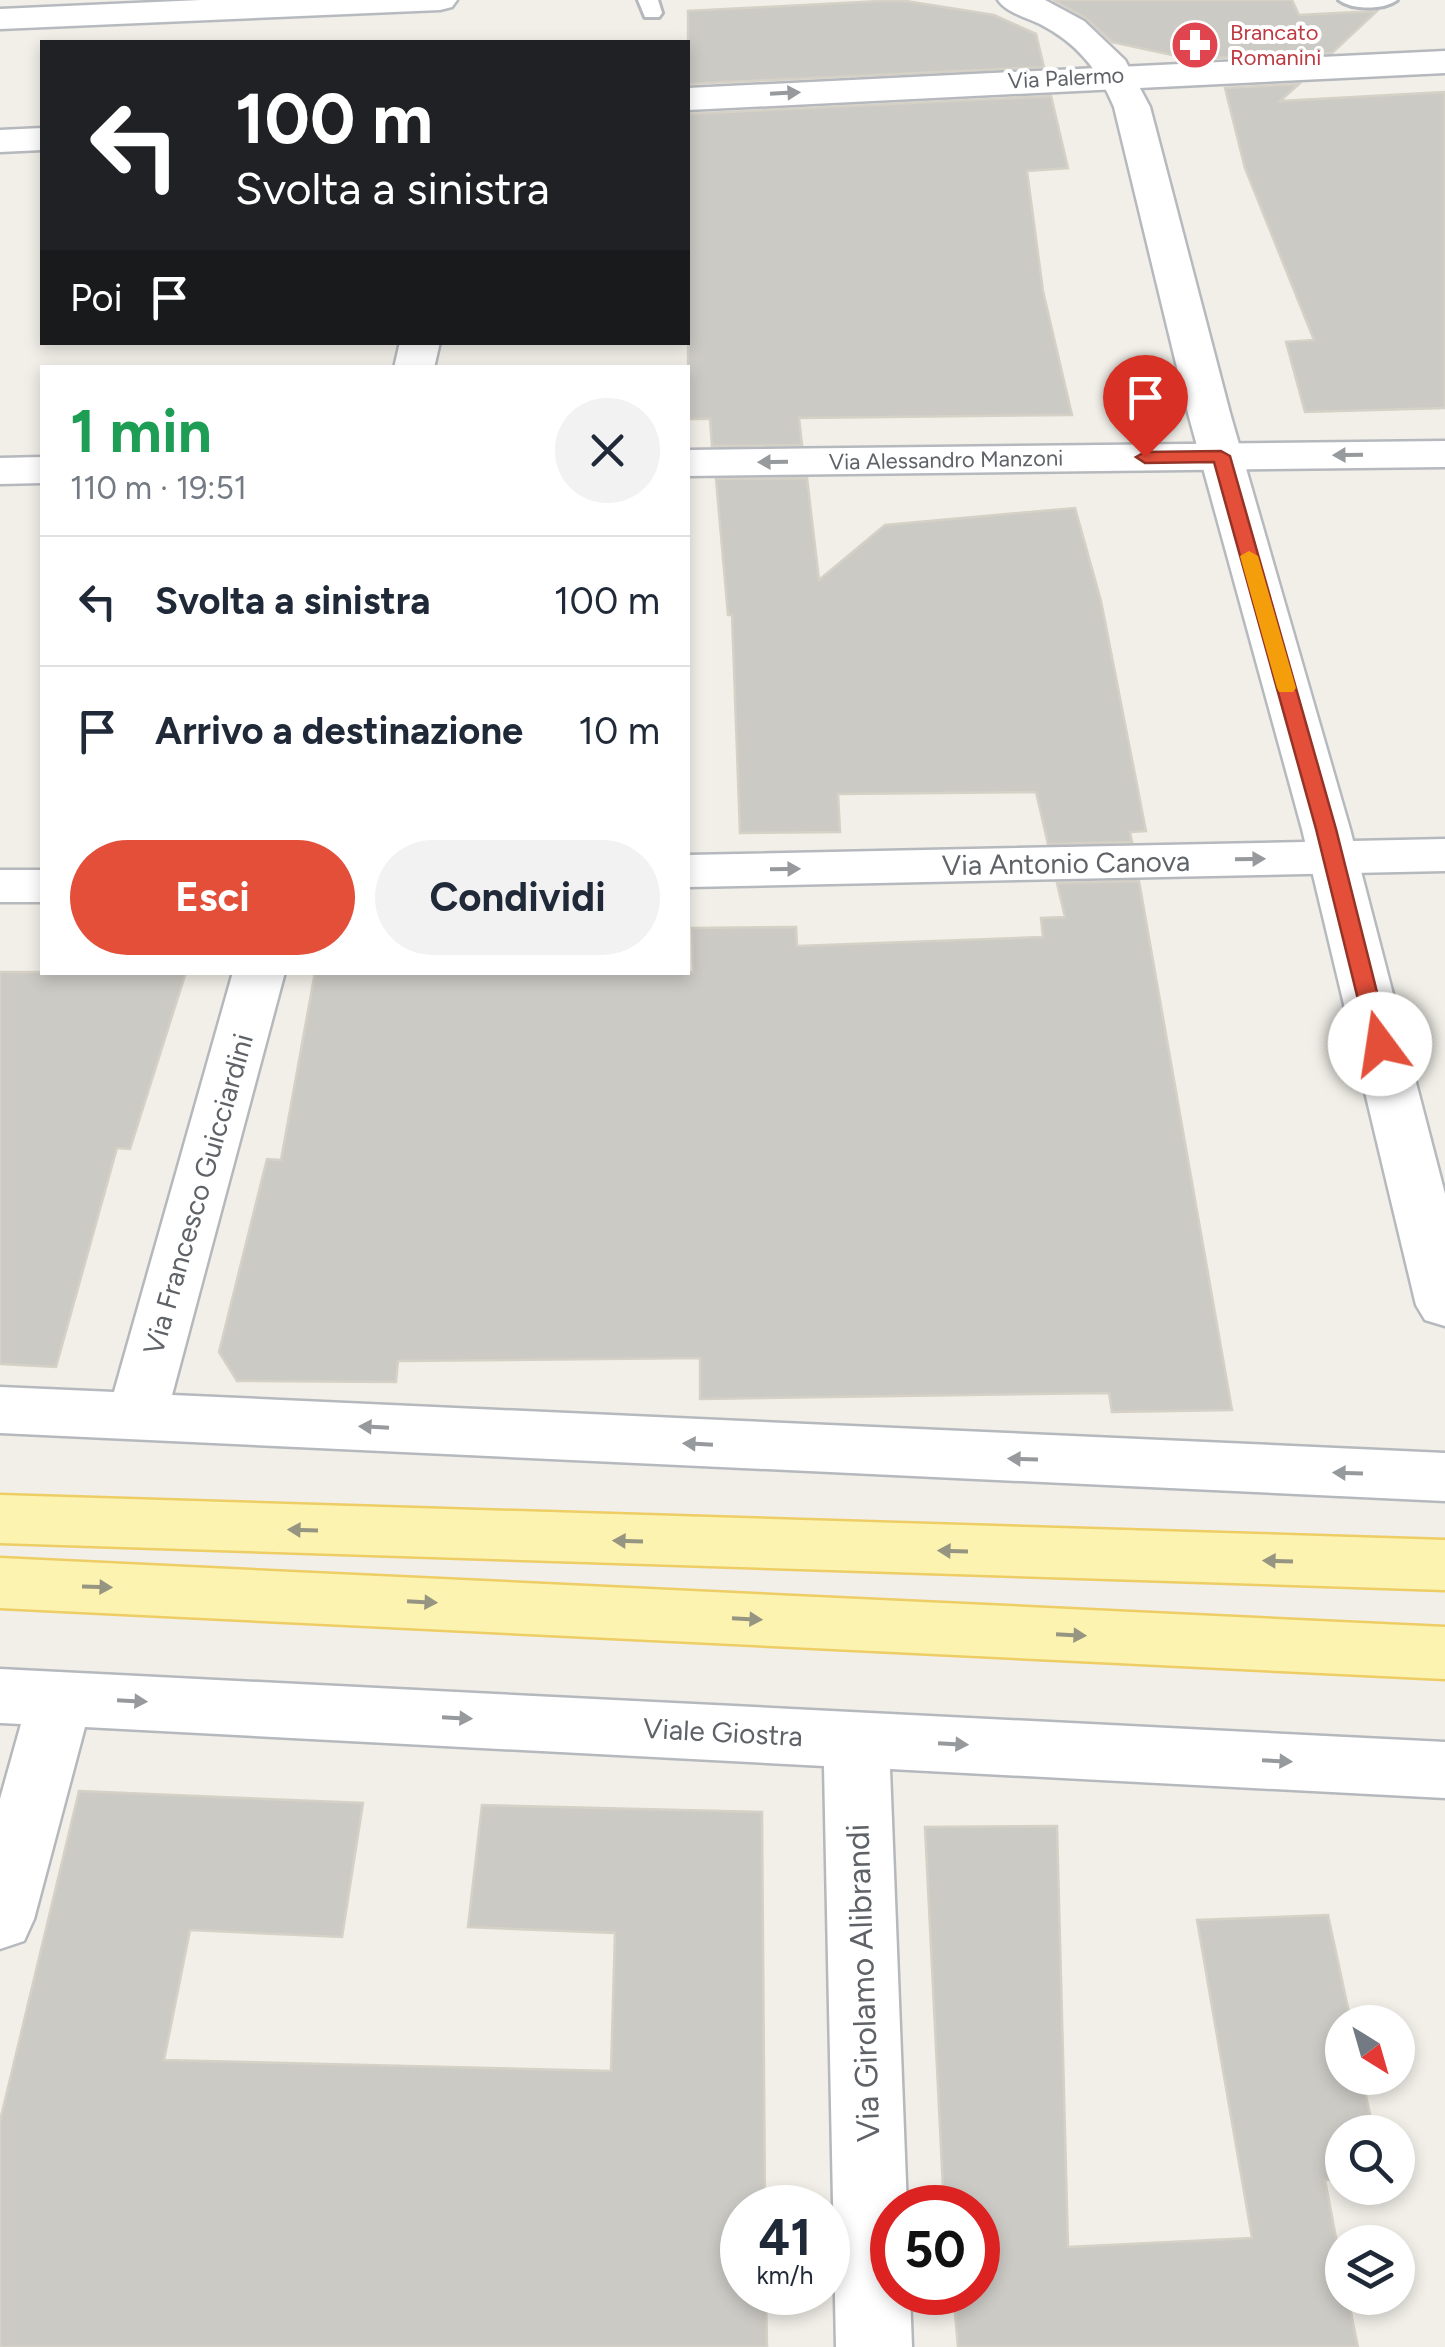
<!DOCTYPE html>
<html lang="it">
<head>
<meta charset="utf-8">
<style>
  :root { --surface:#fff; --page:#f2f2f3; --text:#1f2937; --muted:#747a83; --line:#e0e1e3; --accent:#e44f3a }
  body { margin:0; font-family:Figtree,sans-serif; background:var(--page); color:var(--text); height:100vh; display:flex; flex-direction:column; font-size:38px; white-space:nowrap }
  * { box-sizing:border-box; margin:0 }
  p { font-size:32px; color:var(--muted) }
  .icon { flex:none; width:55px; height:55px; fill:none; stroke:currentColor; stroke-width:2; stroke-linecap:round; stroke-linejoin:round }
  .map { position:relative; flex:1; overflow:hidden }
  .panel { position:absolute; left:40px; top:365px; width:650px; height:610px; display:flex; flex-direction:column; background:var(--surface); border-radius:0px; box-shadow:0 5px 15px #0003 }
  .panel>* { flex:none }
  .guide { position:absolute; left:40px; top:40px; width:650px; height:305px; border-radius:0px; box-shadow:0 5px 15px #0003; background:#202124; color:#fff; overflow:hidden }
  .needle { width:65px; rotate:143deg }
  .tools { position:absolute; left:1325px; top:2005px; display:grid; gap:20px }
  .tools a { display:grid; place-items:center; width:90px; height:90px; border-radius:50%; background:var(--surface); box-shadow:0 5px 15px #0003; font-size:50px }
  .speed { position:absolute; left:720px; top:2185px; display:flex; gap:20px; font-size:50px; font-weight:700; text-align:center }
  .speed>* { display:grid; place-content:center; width:130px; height:130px; border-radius:50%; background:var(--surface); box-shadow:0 5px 15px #0003; line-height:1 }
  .speed small { font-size:25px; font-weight:400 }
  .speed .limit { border:15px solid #d22; background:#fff; color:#111 }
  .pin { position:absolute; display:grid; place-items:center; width:85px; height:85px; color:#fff; margin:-102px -42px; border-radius:50% 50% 50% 0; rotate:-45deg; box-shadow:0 0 10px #0007 }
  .pin .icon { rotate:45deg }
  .me { position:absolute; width:110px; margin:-55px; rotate:346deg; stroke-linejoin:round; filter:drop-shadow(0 0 8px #0008) }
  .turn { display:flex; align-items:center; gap:35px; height:210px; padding:0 30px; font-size:45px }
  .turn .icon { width:130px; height:130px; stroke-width:2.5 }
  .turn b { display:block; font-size:70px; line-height:85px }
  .then { display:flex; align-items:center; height:95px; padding:0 30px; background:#0003; gap:20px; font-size:38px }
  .round { display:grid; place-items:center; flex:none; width:105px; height:105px; border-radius:52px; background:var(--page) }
  .headline { display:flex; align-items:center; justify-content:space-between; height:170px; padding:0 30px }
  h1 { font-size:60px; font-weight:700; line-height:75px; color:#1e9e55 }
  .primary-button { display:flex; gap:20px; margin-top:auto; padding:20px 30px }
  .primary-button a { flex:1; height:115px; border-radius:60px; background:var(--accent); color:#fff; font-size:40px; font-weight:700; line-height:115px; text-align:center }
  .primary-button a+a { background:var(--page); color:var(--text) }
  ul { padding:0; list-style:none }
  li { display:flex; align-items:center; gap:30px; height:130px; padding:0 30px; border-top:2px solid var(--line) }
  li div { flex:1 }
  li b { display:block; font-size:38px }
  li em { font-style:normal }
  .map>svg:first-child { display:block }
</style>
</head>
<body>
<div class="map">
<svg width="1445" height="2347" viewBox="0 0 1445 2347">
  <rect width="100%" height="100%" fill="#f1efe8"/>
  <path fill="#cccac5" stroke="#d5d1c6" stroke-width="2.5" d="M 1053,0 L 1292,0 L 1299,15 L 1377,11 L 1332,53 L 1191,59 L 1112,42 L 1086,18 Z
    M 880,1 L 906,1 L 994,15 L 1036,34 L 1044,67 L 688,84 L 688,11 Z
    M 1299,84 L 1280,101 L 1445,92 L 1445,408 L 1305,412 L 1286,342 L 1314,340 L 1245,168 L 1225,88 Z
    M 1051,96 L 1068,168 L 1027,171 L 1043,291 L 1072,415 L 799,418 L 802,445 L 712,446 L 710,419 L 688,419 L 688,114 Z
    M 807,478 L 819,580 L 885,525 L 1075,508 L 1101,601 L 1146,831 L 1130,832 L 1132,842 L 1048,844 L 1036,792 L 838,794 L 840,832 L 740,833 L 732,615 L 728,615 L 716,479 Z
    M 1139,881 L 1232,1410 L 1112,1412 L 1109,1393 L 700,1399 L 700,1358 L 398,1361 L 396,1382 L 237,1381 L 219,1352 L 267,1159 L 281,1160 L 315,972 L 693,972 L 692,928 L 796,927 L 797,946 L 1043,937 L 1041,918 L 1065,917 L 1057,883 Z
    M 0,972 L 186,972 L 130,1149 L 117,1148 L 56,1367 L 0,1364 Z
    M 79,1791 L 363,1803 L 342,1937 L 190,1930 L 164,2060 L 611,2071 L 615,1933 L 468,1927 L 482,1805 L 762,1812 L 765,2208 L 742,2208 L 742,2292 L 766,2292 L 767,2347 L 0,2347 L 0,2121 Z
    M 1057,1826 L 1068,2247 L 1252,2238 L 1197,1920 L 1328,1915 L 1351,2022 L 1342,2022 L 1342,2078 L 1362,2078 L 1374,2132 L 1342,2132 L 1342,2179 L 1325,2180 L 1342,2269 L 1342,2298 L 1348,2298 L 1358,2347 L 958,2347 L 953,2292 L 978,2292 L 978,2208 L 944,2208 L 925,1827 Z"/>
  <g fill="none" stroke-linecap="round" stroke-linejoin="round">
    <g stroke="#b5b8bc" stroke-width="6">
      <path id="service" d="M 638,0 L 658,0 L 662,13 L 659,17 L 645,17 Z
        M 1339,0 L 1397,0 C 1384,10 1352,10 1339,0 Z"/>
    </g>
    <g stroke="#b5b8bc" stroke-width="5">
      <path id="minor" d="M 1445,51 L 1445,73 L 688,110 L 688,88 Z
        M 42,128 L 42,150 L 0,152 L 0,130 Z
        M 400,342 L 440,342 L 434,368 L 394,368 Z
        M 1445,441 L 1445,467 L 688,476 L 688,450 Z
        M 42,457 L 42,483 L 0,484 L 0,458 Z
        M 1445,839 L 1445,871 L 688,887 L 688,855 Z
        M 0,870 L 42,870 L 42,902 L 0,902 Z
        M 233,972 L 285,972 L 172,1395 L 1445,1453 L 1445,1501 L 0,1433 L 0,1387 L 114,1392 Z
        M 0,1669 L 1445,1742 L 1445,1798 L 890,1769 L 907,2208 L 892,2208 L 892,2292 L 910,2292 L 912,2347 L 836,2347 L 824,1766 L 85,1727 L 34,1919 L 24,1941 L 0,1949 L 0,1799 L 21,1724 L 0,1723 Z"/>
    </g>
    <g stroke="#b6babf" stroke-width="5">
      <path id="secondary" d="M 201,0 L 457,0 L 452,7 L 440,10 L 0,29 L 0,9 Z
        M 998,0 L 1045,0 L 1084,21 L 1125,60 L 1150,107 L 1230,413 L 1350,829 L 1445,1194 L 1445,1326 L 1425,1320 L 1416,1305 L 1302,829 L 1188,413 L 1114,107 C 1098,69 1077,43 1040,24 C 1026,17 1007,13 998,0 Z"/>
    </g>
    <g stroke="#edcd64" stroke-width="5">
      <path id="primary" d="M 0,1495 L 1445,1540 L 1445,1590 L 0,1543 Z
        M 0,1558 L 1445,1627 L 1445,1679 L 0,1608 Z"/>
    </g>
    <use href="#service" fill="#fff" fill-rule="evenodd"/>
    <use href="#minor" fill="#fff" fill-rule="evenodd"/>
    <use href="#secondary" fill="#fff" fill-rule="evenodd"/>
    <use href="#primary" fill="#fcf3b1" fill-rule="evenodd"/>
  </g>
  <defs><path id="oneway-solid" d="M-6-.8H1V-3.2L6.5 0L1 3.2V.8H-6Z" transform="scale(2.5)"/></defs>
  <g fill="#979a9d">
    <use href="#oneway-solid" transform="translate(785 93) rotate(-3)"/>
    <use href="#oneway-solid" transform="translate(1348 455) rotate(179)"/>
    <use href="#oneway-solid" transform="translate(773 462) rotate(179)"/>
    <use href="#oneway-solid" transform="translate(1250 859) rotate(-1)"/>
    <use href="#oneway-solid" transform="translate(785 869) rotate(-1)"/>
    <use href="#oneway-solid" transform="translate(374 1427) rotate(-177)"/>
    <use href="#oneway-solid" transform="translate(698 1444) rotate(-177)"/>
    <use href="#oneway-solid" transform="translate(1023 1459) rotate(-178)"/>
    <use href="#oneway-solid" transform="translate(1348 1473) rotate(-178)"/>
    <use href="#oneway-solid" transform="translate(132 1701) rotate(3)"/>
    <use href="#oneway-solid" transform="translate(457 1718) rotate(3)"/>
    <use href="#oneway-solid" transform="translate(953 1744) rotate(3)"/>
    <use href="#oneway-solid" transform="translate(1277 1761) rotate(3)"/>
  </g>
  <g fill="#969582">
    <use href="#oneway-solid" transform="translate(303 1530) rotate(-178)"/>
    <use href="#oneway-solid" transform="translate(628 1541) rotate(-178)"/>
    <use href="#oneway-solid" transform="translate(953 1551) rotate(-178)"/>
    <use href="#oneway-solid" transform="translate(1278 1561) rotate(-178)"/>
    <use href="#oneway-solid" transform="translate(97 1587) rotate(2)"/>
    <use href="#oneway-solid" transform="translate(422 1602) rotate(3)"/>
    <use href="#oneway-solid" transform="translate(747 1619) rotate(3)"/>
    <use href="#oneway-solid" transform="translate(1071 1635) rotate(3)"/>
  </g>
  <path fill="#e44f3a" stroke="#943326" stroke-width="2.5" d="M 1221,451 L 1230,456 L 1336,829 L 1390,1044 L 1380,1051 L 1369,1044 L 1316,829 L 1214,462 L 1145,463 L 1136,457 L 1145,452 Z"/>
  <path fill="#f59e0b" d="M 1249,551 L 1258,556 L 1296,688 L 1293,692 L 1279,692 L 1277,688 L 1240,556 Z"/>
  <defs>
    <g id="pharmacy-disc" transform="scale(2.5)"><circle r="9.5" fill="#e0444e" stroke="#fff"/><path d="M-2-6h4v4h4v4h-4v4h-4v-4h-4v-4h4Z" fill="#fff"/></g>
  </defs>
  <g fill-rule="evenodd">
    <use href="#pharmacy-disc" x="1195" y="45"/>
  </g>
  <g text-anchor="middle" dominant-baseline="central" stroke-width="8" stroke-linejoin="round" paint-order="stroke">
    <g font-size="22" fill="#be3a42" stroke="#fff" text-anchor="start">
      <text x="1230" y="32">Brancato<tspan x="1230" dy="25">Romanini</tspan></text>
    </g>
    <g font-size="22" fill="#5f6368" stroke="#fff">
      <text transform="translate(1066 78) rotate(-3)">Via Palermo</text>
      <text transform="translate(946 460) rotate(-1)">Via Alessandro Manzoni</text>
    </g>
    <g font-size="28" fill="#5f6368" stroke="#fff">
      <text transform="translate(1066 863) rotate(-1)">Via Antonio Canova</text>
      <text transform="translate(198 1194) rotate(-74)">Via Francesco Guicciardini</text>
      <text transform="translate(723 1732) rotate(3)">Viale Giostra</text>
    </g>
    <g font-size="32" fill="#5f6368" stroke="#fff">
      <text transform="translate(863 1983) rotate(-92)">Via Girolamo Alibrandi</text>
    </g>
  </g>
</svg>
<div class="tools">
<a><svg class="needle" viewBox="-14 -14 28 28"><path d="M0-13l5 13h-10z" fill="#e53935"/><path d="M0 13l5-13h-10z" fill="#747a83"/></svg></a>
<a><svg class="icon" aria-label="search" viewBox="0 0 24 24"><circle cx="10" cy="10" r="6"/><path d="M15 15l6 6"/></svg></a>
<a><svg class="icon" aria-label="layers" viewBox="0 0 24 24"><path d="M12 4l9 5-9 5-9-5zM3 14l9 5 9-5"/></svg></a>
</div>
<div class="speed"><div>41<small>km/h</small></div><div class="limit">50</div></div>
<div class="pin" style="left:1145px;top:457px;background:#d93025"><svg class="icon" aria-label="arrive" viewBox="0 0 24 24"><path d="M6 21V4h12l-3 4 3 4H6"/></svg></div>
<svg class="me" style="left:1380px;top:1044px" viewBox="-20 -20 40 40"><circle r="19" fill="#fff"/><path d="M0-13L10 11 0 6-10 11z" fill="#e44f3a"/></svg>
<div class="guide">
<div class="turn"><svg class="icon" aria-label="left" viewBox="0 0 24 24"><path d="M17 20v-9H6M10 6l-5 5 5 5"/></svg><div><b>100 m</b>Svolta a sinistra</div></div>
<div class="then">Poi<svg class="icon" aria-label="arrive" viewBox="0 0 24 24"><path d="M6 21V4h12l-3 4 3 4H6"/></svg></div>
</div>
<section class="panel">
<div class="headline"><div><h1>1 min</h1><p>110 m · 19:51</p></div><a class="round"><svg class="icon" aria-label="close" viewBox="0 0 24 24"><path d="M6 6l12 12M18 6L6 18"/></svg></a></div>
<ul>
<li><svg class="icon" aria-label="left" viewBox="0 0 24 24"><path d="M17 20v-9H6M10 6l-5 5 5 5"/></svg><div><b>Svolta a sinistra</b></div><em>100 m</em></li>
<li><svg class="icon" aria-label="arrive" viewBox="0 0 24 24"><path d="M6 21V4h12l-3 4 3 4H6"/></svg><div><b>Arrivo a destinazione</b></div><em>10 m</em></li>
</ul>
<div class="primary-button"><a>Esci</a><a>Condividi</a></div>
</section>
</div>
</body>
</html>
